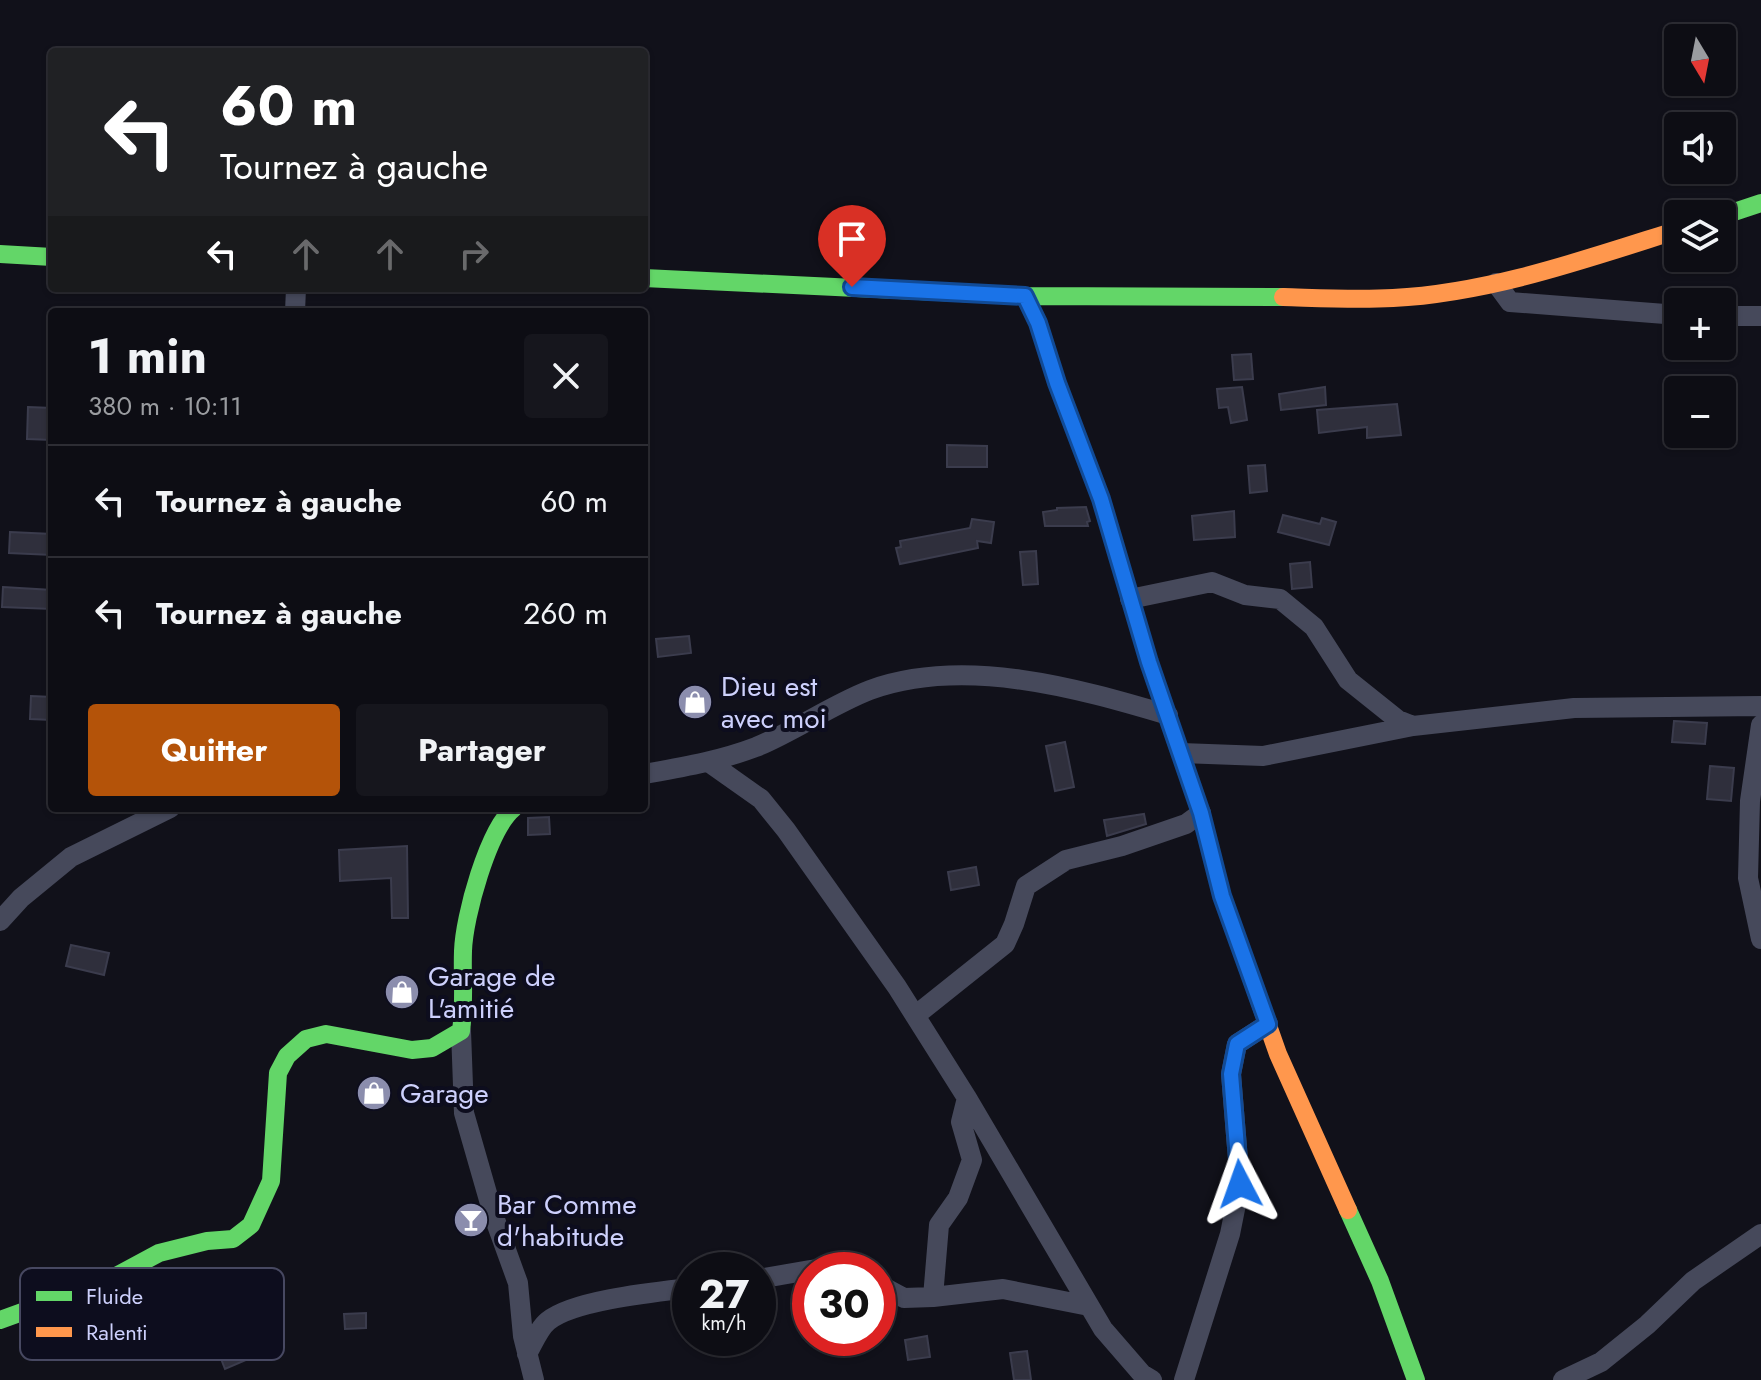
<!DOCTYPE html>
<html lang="fr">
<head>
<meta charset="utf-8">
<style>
  :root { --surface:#0d0d14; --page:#16161d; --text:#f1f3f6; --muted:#9a9ca0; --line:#2d2d34; --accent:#b45309 }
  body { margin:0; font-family:Jost,sans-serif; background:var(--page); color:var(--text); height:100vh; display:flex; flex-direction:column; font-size:30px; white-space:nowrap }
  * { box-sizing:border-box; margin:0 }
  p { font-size:26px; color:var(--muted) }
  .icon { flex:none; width:44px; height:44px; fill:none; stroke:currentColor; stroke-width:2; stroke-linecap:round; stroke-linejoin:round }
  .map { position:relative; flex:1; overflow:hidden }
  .sheet { position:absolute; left:48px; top:308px; width:600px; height:504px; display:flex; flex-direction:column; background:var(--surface); border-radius:8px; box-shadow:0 2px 6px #0004,0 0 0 2px var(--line) }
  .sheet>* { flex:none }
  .guide { position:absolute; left:48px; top:48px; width:600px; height:244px; border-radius:8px; box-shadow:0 2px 6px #0004,0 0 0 2px var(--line); background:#202124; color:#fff; overflow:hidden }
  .needle { width:52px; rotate:170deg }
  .controls { position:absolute; left:1664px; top:24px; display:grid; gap:16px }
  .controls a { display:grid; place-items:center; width:72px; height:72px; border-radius:8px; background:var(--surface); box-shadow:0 2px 6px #0004,0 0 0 2px var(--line); font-size:40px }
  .speed { position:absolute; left:672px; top:1252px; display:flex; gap:16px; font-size:40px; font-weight:700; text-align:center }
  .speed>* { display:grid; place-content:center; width:104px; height:104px; border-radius:50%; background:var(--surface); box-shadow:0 2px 6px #0004,0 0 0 2px var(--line); line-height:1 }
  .speed small { font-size:20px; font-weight:400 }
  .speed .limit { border:12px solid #d22; background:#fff; color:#111 }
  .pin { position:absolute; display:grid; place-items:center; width:68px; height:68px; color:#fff; margin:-82px -34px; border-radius:50% 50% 50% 0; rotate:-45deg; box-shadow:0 0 8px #0007 }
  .pin .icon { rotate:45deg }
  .me { position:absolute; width:88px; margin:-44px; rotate:356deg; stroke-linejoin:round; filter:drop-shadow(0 0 6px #0008) }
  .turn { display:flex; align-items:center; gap:28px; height:168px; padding:0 40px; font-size:36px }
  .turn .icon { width:104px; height:104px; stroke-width:2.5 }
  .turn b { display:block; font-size:56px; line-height:68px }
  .lanes { display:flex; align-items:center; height:76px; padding:0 40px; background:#0003; justify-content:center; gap:40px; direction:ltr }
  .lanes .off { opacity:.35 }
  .round { display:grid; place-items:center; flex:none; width:84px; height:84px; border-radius:8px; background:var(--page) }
  .headline { display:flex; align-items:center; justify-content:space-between; height:136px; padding:0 40px }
  h1 { font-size:48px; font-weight:700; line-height:60px }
  .cta { display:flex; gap:16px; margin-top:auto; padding:16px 40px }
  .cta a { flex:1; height:92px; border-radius:8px; background:var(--accent); color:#fff; font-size:32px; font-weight:700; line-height:92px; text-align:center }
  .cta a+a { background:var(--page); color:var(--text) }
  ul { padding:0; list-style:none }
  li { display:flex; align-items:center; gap:24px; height:112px; padding:0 40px; border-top:2px solid var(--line) }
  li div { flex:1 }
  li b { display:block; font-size:30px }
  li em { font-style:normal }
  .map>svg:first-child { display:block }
</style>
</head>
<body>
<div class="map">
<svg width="1761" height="1380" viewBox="0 0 1761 1380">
  <rect width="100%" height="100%" fill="#11111a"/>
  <path fill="#2f2f3c" stroke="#3b3c4d" stroke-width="2" d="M 1251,354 L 1253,379 L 1234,380 L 1232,355 Z
    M 1242,387 L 1247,420 L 1231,423 L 1228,407 L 1219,408 L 1217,389 Z
    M 1325,387 L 1326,405 L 1281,410 L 1279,394 Z
    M 1397,404 L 1401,435 L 1367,438 L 1367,427 L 1319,433 L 1317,410 Z
    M 28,407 L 52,408 L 52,440 L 27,439 Z
    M 947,445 L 987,446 L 987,467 L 947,467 Z
    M 1265,465 L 1267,491 L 1250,493 L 1248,466 Z
    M 1086,507 L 1090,521 L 1087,522 L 1088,526 L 1045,526 L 1043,512 L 1057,510 L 1057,508 Z
    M 1234,511 L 1235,537 L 1194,540 L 1192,516 Z
    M 1283,515 L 1320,524 L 1322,518 L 1336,522 L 1329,545 L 1278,532 Z
    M 972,519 L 994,522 L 991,543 L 977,541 L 978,548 L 900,564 L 896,548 L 901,547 L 900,541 L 970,528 Z
    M 10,532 L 52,534 L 52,555 L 9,553 Z
    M 1036,551 L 1038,584 L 1023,585 L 1020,552 Z
    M 1310,562 L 1312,587 L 1292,589 L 1290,564 Z
    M 3,587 L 52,590 L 52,609 L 2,607 Z
    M 689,636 L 691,653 L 658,657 L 656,639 Z
    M 31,696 L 52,697 L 52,720 L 30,719 Z
    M 1674,721 L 1707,723 L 1705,744 L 1672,742 Z
    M 1065,742 L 1074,787 L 1055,791 L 1046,746 Z
    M 1710,766 L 1734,768 L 1731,801 L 1707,799 Z
    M 1144,814 L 1146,824 L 1107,836 L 1104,820 Z
    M 549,817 L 550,834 L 528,835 L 528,818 Z
    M 407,846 L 408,918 L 392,918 L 391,878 L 340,881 L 339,850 Z
    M 976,867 L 979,885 L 951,890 L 948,872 Z
    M 71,945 L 109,953 L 104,975 L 66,966 Z
    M 366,1313 L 366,1328 L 345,1329 L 344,1314 Z
    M 267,1327 L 276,1347 L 225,1369 L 216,1346 Z
    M 927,1336 L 930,1357 L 908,1360 L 905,1340 Z
    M 1027,1351 L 1031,1380 L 1014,1380 L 1010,1353 Z"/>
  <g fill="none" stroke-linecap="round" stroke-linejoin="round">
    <path stroke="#46495b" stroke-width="20" d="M 1496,283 L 1510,302 L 1678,315
      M 295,312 L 296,288
      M 1722,316 L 1761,316
      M 1130,599 L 1212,582 L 1245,595 L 1280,599 L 1314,627 L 1348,680 L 1398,720 L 1413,726
      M 1761,725 L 1750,801 L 1748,878 L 1761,939
      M 1181,753 L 1263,756 L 1413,726 L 1574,708 L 1761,706
      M 710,763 L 761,799 L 786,830 L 897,987 L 967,1098 L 1103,1329 L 1142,1374 L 1152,1380
      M 644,774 C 683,767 719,761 756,747 C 795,731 831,705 870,690 C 964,656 1077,688 1168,715
      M 0,921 L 21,898 L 71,857 L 170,808
      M 916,1015 L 1005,944 L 1014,924 L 1026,886 L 1066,860 L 1122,846 L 1186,824 L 1201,813
      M 461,1031 L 464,1113 L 493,1214 L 518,1283 L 523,1336 L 534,1380
      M 811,1270 L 833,1266 L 843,1270
      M 758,1279 L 810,1270
      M 878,1284 L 904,1298 L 933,1297 L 1003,1289 L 1089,1306
      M 933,1297 L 939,1225 L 958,1198 L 972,1160 L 961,1122 L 967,1098
      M 527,1354 C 533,1344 539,1328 548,1321 C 573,1300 656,1292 690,1288
      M 1184,1380 L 1230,1234 L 1240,1184 L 1231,1074 L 1237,1044 L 1268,1024
      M 1563,1380 L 1601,1362 L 1647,1325 L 1693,1281 L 1761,1234"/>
    <path stroke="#63d668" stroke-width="18" d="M 1722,216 L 1761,203
      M 0,254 L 52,257
      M 644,278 L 1025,296 L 1283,297
      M 1025,296 L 1038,323 L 1057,383 L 1101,499 L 1149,662 L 1201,813 L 1222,896 L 1253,983
      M 1348,1210 L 1380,1281 L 1416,1380
      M 0,1320 L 105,1282 L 159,1253 L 207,1241 L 233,1239 L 251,1225 L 271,1181 L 278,1073 L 287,1056 L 306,1039 L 326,1034 L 412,1050 L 432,1048 L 461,1031 C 465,1002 462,979 463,951 C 464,917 488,829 514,808"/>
    <path stroke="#ff974d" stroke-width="18" d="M 1283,297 C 1319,298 1356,300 1393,298 C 1490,293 1586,259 1678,230
      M 1253,983 L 1278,1054 L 1348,1210"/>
  </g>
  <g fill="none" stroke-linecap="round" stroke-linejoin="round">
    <g stroke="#114b97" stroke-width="20">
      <path id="route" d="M 852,287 L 1025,296 L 1038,323 L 1057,383 L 1101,499 L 1149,662 L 1201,813 L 1222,896 L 1268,1024 L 1237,1044 L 1231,1074 L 1240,1184"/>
    </g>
    <use href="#route" stroke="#1a73e8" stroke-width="14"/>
  </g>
  <defs>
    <g id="shop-disc" transform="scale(1.8)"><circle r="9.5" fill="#8b8dad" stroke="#0d0d1e"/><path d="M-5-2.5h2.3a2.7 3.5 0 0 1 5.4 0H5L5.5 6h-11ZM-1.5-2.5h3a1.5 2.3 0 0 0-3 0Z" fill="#fff"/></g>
    <g id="bar-disc" transform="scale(1.8)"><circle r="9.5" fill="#8b8dad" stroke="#0d0d1e"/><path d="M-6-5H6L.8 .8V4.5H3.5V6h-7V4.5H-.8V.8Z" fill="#fff"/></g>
  </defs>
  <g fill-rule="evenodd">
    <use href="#shop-disc" x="695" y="702"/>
    <use href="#shop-disc" x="402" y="992"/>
    <use href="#shop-disc" x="374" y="1093"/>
    <use href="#bar-disc" x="471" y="1220"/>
  </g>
  <g text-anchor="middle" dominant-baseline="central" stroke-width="8" stroke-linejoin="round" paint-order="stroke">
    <g font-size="28" fill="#cdd0fc" stroke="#0d0d1e" text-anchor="start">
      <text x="721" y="686">Dieu est<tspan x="721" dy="32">avec moi</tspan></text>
      <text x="428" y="976">Garage de<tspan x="428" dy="32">L'amitié</tspan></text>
      <text x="400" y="1093">Garage</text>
      <text x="497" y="1204">Bar Comme<tspan x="497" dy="32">d'habitude</tspan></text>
    </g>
  </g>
  <rect x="20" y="1268" width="264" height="92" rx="12" fill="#0d0d1e" stroke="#474861" stroke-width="2"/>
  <rect x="36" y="1291" width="36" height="10" fill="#63d668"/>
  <rect x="36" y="1327" width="36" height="10" fill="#ff974d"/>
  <g font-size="22" fill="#cdd0fc">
    <text x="86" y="1304">Fluide</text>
    <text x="86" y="1340">Ralenti</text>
  </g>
</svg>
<div class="controls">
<a><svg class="needle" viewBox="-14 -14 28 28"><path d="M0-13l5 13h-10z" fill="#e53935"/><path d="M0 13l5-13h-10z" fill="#9a9ca0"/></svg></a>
<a><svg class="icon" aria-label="sound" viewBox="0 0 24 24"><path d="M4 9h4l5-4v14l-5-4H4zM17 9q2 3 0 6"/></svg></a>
<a><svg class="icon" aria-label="layers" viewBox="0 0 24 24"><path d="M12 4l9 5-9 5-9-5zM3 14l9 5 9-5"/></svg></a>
<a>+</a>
<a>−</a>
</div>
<div class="speed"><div>27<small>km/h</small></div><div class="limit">30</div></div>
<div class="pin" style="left:852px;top:287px;background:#d93025"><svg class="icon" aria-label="arrive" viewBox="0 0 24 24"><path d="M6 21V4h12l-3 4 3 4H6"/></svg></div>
<svg class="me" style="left:1240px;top:1184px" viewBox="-20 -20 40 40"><path d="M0-17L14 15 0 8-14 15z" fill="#1a73e8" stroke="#fff" stroke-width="4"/></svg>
<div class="guide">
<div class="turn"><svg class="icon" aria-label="left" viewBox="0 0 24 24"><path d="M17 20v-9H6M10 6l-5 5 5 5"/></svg><div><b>60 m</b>Tournez à gauche</div></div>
<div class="lanes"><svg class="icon" aria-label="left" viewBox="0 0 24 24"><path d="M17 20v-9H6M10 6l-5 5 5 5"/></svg><svg class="icon off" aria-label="ahead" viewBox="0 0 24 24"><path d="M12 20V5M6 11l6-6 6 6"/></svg><svg class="icon off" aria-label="ahead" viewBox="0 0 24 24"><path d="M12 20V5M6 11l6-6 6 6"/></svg><svg class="icon off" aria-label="right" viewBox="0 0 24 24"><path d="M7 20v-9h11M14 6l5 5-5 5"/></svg></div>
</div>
<section class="sheet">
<div class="headline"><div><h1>1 min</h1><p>380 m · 10:11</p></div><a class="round"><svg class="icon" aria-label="close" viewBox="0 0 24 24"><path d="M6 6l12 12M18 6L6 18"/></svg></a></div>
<ul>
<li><svg class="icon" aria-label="left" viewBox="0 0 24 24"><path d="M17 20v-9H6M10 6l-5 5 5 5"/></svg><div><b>Tournez à gauche</b></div><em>60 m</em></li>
<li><svg class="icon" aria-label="left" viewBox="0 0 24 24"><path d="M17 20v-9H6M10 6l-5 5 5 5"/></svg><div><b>Tournez à gauche</b></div><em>260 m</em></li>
</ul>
<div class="cta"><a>Quitter</a><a>Partager</a></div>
</section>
</div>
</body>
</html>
